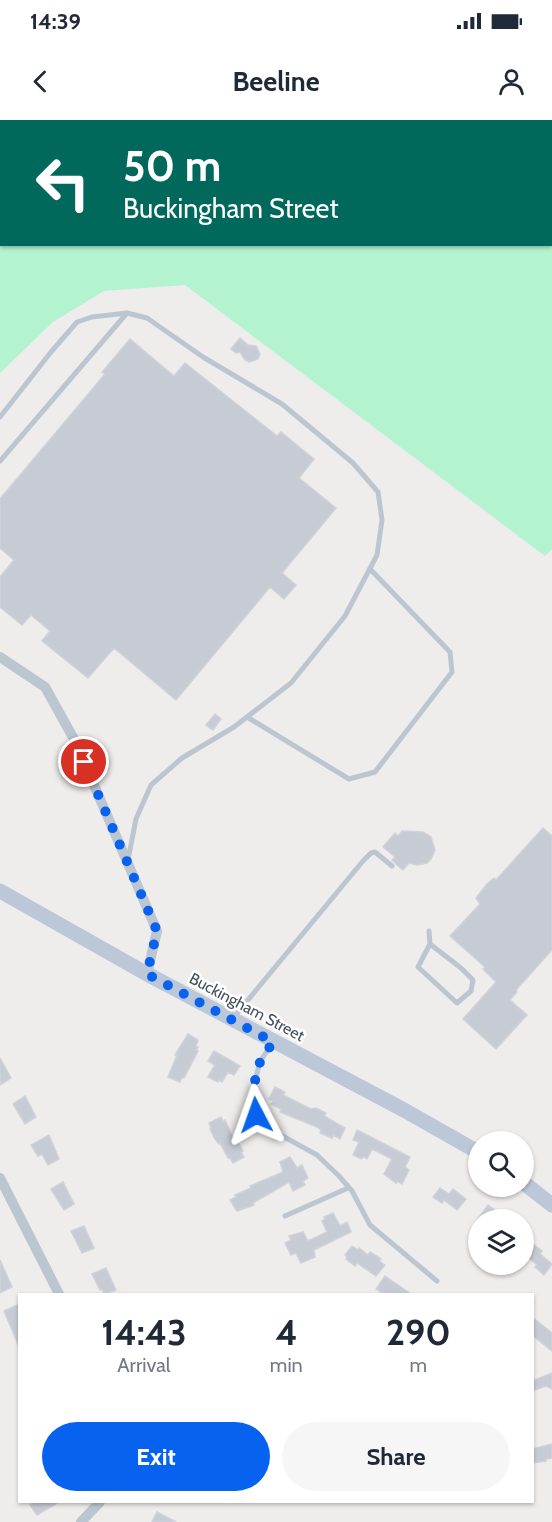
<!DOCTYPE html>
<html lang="en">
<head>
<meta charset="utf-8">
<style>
  :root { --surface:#fff; --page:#f6f6f7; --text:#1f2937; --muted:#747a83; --accent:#0762ef }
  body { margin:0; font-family:Cabin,sans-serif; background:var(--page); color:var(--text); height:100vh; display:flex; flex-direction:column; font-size:22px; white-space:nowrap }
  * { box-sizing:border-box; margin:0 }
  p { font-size:20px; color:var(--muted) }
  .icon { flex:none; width:33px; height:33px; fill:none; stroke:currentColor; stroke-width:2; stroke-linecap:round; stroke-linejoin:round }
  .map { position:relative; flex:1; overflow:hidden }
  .details { position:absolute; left:18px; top:1173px; width:516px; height:210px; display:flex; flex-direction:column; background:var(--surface); border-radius:0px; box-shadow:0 2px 4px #0004 }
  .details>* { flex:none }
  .guide { position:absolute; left:0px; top:0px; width:552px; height:126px; box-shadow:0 2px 4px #0004; background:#00695c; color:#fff; overflow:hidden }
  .buttons { position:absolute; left:468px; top:1011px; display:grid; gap:12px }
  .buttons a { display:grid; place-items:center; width:66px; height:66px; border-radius:50%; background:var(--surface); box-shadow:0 2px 4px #0004; font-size:30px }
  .pin { position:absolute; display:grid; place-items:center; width:51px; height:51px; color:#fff; margin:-26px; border:3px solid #fff; border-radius:50%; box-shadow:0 2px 6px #0007 }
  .me { position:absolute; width:66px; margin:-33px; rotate:356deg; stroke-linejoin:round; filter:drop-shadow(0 0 4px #0008) }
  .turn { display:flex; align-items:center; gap:21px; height:126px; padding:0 24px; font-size:27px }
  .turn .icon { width:78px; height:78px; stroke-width:2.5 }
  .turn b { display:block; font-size:42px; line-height:51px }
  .eta { display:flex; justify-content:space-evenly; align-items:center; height:102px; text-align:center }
  .eta b { font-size:36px; font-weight:700; line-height:42px }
  .cta { display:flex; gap:12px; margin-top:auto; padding:12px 24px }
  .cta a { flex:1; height:69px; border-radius:36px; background:var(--accent); color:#fff; font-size:24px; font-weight:700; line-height:69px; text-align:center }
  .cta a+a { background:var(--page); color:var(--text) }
  .status { display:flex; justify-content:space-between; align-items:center; height:42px; padding:0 30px; background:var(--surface); direction:ltr }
  .status svg { height:16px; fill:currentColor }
  header { display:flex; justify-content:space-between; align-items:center; height:78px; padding:0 24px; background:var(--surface); font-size:27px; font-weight:700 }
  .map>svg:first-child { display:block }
</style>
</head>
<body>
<div class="status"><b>14:39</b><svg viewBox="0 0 49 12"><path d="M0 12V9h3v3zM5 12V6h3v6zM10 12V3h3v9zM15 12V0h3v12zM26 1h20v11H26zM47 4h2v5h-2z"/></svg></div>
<header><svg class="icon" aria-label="back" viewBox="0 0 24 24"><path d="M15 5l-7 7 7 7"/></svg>Beeline<svg class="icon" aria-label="person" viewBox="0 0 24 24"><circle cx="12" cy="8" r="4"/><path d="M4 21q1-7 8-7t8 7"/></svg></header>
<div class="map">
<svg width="552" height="1402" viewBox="0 0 552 1402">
  <rect width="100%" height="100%" fill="#efecec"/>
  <path fill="#b4f3cf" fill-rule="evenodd" d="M 0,0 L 552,0 L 552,429 L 545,436 L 185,165 L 104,171 L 53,202 L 0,253 ZM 2,2 L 550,2 L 550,124 L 2,124 Z"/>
  <path fill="#c7cbd3" stroke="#cfd2d9" stroke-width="1.5" d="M 240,218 L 248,225 L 256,226 L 260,234 L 258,239 L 249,242 L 245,240 L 240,232 L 236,233 L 231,229 Z
    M 130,219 L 174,256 L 185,243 L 277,316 L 281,312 L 314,339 L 299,358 L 336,388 L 282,453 L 296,465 L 284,479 L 270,467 L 176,580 L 114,528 L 88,558 L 42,521 L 50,511 L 31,495 L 22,505 L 0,487 L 0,457 L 14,440 L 0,428 L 0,379 L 105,254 L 102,252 Z
    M 215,594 L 221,599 L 213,610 L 206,605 Z
    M 543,708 L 552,716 L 552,830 L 516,870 L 517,872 L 510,880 L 527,895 L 496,929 L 463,899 L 496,862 L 483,849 L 485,847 L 450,816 L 480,784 L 476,778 L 487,764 L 494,758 L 496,760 Z
    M 402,711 L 423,712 L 431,717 L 435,730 L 431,739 L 427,743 L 417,745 L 409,743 L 403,750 L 397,745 L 392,740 L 395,737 L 383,727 L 395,713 L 398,716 Z
    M 188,914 L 198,920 L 196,926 L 198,927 L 196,930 L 198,931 L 184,958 L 182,957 L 180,962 L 168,957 L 177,935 L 175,935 Z
    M 214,931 L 240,946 L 234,955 L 228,952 L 222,962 L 219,960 L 218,962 L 208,957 L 215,945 L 208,941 Z
    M 0,938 L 11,958 L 0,965 Z
    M 275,967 L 285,972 L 283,975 L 311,989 L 316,988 L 326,993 L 324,996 L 345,1008 L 340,1019 L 333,1015 L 332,1018 L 320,1013 L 321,1010 L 317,1007 L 280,992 L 281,989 L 271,984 L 273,981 L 269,979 Z
    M 25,976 L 36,997 L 25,1004 L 13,984 Z
    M 221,997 L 223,1001 L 225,1000 L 232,1016 L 236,1021 L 237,1020 L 243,1031 L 241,1032 L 244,1037 L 233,1043 L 230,1038 L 228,1038 L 220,1023 L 219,1024 L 215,1019 L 210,1009 L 211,1008 L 209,1003 Z
    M 357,1010 L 410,1037 L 405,1047 L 409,1050 L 402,1064 L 397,1061 L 396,1063 L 384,1054 L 392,1039 L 372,1029 L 367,1039 L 364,1037 L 361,1039 L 353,1035 L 359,1022 L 353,1020 Z
    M 49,1015 L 59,1039 L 48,1045 L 42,1034 L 38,1036 L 31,1025 Z
    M 290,1037 L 297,1048 L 302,1045 L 308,1058 L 303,1061 L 305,1065 L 293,1071 L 289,1062 L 258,1080 L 253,1083 L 254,1085 L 237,1091 L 230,1080 L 236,1077 L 235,1075 L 251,1068 L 250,1066 L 283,1052 L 280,1042 Z
    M 63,1062 L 74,1084 L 64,1090 L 51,1069 Z
    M 440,1068 L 449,1074 L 453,1069 L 466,1079 L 457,1090 L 444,1080 L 442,1083 L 433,1077 Z
    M 488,1085 L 508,1100 L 477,1100 Z
    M 333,1093 L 340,1106 L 347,1102 L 351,1112 L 314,1130 L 315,1137 L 301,1143 L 296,1133 L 291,1135 L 285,1123 L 291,1120 L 289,1116 L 303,1112 L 308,1121 L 327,1112 L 322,1101 L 325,1099 L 324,1097 Z
    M 84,1106 L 94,1128 L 82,1133 L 71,1111 Z
    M 529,1121 L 542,1131 L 540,1134 L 552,1144 L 544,1155 L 535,1147 L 537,1145 L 524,1134 L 524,1128 Z
    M 352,1126 L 358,1130 L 359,1128 L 368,1135 L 370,1132 L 381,1139 L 379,1141 L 385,1145 L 376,1156 L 357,1143 L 355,1146 L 346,1139 L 347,1137 L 345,1135 Z
    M 0,1140 L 12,1167 L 0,1173 Z
    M 106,1148 L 116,1170 L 104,1174 L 102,1169 L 100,1170 L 92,1154 Z
    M 385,1156 L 411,1174 L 384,1174 L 376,1169 Z
    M 20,1184 L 20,1229 L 4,1191 Z
    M 532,1197 L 552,1213 L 552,1231 L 532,1215 Z
    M 552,1253 L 552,1269 L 546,1266 L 532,1271 L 532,1261 Z
    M 552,1324 L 552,1338 L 546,1339 L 546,1341 L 532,1343 L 532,1329 Z
    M 35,1382 L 59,1382 L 37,1395 L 30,1385 Z
    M 157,1392 L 176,1402 L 152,1402 Z"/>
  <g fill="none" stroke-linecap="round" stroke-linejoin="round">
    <path stroke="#bbc6d1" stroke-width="5" d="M 0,297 L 51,232 L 77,202 L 92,197 L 127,193 L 147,198 L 203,237 L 282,284 L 353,343 L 378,372 L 382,400 L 377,435 L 345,496 L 291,563 L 234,607 L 182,638 L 151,665 L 136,699 L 128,740
      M 0,341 L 127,193
      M 247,597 L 349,659 L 375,652 L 452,552 L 450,532 L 370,449
      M 429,811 L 430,824 L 461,848 L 473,860 L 471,871 L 457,883 L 418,847 L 430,824
      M 233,898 L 363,741 L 371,733 L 375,732 L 392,746
      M 272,923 L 260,942 L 252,972 L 256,995 L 277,1013 L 317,1035 L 339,1056 L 352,1071 L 370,1105 L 437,1161
      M 285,1096 L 348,1068"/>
    <path stroke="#bbc6d1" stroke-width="10" d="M 0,537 L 45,567 L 75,621 L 157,811 L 147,854
      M 0,1058 L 59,1174
      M 81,1402 L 100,1382"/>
    <path stroke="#bcc8d8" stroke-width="15" d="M 0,771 L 147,854 L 404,990 L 478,1032
      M 524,1063 L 552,1085"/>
  </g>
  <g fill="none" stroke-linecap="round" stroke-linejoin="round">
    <path stroke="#0762ef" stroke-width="10" stroke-dasharray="0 18" d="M 84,642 L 157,811 L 147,854 L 273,922 L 260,942 L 252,972 L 256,995"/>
  </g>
  <g text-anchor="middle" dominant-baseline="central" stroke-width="5" stroke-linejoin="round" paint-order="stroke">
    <g font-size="16" fill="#434f5b" stroke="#fff">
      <text transform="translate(247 887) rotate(28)">Buckingham Street</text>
    </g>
  </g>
</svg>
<div class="buttons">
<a><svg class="icon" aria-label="search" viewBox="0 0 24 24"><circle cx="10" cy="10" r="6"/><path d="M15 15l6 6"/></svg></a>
<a><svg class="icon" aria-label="layers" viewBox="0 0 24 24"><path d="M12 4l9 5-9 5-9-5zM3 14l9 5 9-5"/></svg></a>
</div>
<div class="pin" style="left:84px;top:642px;background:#d93025"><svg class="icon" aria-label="arrive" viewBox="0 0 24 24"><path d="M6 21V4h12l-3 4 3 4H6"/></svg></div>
<svg class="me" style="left:256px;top:995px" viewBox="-20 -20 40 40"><path d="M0-17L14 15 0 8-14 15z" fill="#0762ef" stroke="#fff" stroke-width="4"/></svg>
<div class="guide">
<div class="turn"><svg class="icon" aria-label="left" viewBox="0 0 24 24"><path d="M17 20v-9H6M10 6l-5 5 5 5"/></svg><div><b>50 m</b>Buckingham Street</div></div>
</div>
<section class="details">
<div class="eta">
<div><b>14:43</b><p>Arrival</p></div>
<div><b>4</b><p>min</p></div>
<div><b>290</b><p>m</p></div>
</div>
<div class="cta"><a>Exit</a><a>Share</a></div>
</section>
</div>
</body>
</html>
